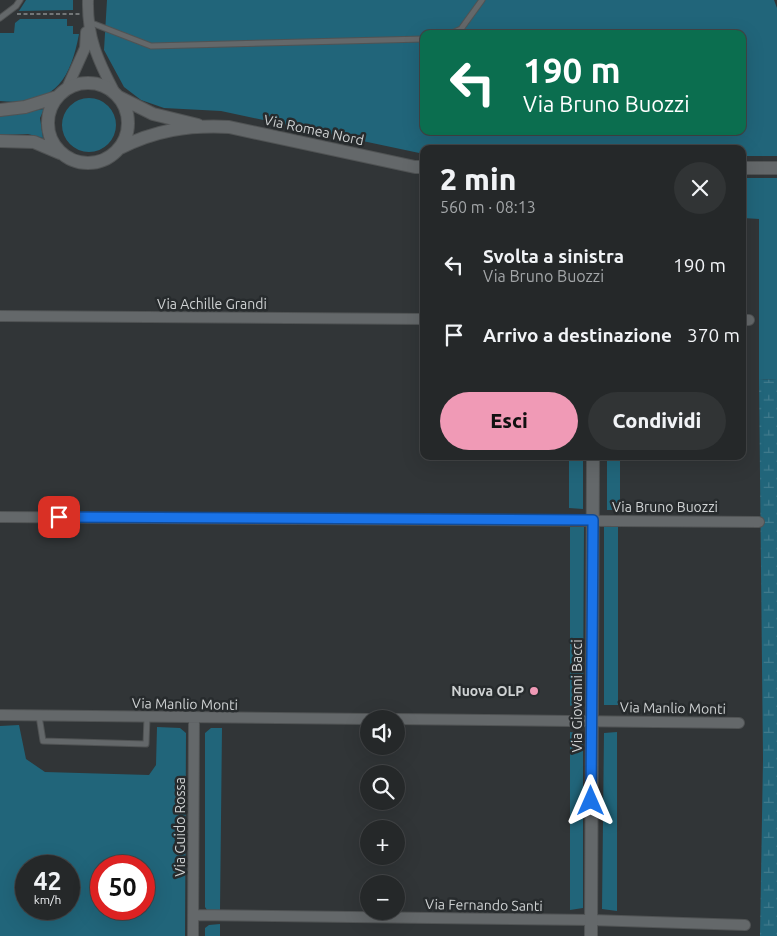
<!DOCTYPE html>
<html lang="it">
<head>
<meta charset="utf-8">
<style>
  :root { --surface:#252829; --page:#313435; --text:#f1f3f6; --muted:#a3a6a8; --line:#424446; --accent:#f09ab6 }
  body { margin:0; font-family:Ubuntu,sans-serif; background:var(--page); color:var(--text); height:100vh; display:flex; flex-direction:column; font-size:19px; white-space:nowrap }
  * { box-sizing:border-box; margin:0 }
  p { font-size:16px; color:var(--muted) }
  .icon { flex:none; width:28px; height:28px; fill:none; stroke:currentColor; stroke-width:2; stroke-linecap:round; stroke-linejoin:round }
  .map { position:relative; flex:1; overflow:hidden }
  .details { position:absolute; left:420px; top:145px; width:326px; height:315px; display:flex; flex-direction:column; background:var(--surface); border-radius:10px; box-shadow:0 5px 20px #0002,0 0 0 1px var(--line) }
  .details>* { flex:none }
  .banner { position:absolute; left:420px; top:30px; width:326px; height:105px; border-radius:10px; box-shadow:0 5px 20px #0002,0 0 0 1px var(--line); background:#0b6e4f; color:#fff; overflow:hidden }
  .controls { position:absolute; left:360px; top:710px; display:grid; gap:10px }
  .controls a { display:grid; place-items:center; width:45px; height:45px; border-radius:50%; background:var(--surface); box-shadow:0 5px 20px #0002,0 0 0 1px var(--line); font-size:25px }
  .speed { position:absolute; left:15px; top:855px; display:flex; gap:10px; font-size:25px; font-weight:700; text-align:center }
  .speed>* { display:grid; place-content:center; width:65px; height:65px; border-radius:50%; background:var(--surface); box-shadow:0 5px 20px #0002,0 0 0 1px var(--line); line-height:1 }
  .speed small { font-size:12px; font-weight:400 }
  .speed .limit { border:8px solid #d22; background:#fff; color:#111 }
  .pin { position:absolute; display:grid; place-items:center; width:42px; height:42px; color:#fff; margin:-21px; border-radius:10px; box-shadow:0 2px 8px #0006 }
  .me { position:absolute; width:55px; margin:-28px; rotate:0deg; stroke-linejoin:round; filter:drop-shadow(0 0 4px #0008) }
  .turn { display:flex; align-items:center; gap:18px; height:105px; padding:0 20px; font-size:22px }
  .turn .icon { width:65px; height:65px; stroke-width:2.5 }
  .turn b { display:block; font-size:35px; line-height:42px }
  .round { display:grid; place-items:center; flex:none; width:52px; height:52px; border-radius:26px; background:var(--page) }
  .summary { display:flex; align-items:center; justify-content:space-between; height:85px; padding:0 20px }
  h1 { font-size:30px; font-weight:800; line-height:38px }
  .primary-button { display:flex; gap:10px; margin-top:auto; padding:10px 20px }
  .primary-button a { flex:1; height:58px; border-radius:30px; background:var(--accent); color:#111; font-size:20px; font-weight:800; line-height:58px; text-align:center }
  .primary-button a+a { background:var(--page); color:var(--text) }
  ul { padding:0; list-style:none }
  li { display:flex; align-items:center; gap:15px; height:70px; padding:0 20px }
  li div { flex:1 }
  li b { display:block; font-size:19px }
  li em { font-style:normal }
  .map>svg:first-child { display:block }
</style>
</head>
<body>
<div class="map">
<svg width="777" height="936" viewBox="0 0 777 936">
  <defs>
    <pattern id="wetland-marsh" width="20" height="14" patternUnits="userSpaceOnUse" patternTransform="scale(1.25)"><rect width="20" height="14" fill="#21657a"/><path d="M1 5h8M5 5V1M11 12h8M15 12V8" fill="none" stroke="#407a8c"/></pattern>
  </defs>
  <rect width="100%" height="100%" fill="#313537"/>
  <path fill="#21657a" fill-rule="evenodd" d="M 26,0 L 73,0 L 73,10 L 19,11 Z
    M 107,0 L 774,0 L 777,8 L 777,156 L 743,156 L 742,149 L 424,149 L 424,154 L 221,111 L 164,108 L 141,100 L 124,87 L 104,50 ZM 424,34 L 742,34 L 742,131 L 424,131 Z
    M 20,19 L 67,19 L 67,26 L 73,26 L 73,34 L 79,34 C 70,82 53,106 0,101 L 0,33 L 14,33 L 15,23 Z
    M62 125a27 27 0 1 1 54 0a27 27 0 1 1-54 0Z
    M 44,109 L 40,118 L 43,138 L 28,134 L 0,135 L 0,116 Z
    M 742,178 L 777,178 L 777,380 L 759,379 L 759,219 L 743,218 Z
    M 569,456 L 583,456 L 583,509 L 569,508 Z
    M 607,456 L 620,456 L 620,510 L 607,510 Z
    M 604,526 L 618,526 L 618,705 L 604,705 Z
    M 570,527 L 584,527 L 583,701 L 570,706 Z
    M 19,725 L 26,759 L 45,772 L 149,775 L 156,765 L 157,727 L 180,728 L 186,733 L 185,936 L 0,936 L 0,726 ZM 26,866 L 69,866 L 69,909 L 26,909 ZM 144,866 L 144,909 L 101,909 L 101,866 Z
    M 211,728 L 222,728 L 220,910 L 207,910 L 205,907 L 205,733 Z
    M 570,732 L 583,734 L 583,908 L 570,910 Z
    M 617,732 L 617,911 L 602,909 L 604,733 Z
    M 220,924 L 220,936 L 205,936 L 205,928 L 209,925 Z"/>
  <path fill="url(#wetland-marsh)" d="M 759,379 L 777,380 L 777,936 L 760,936 L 763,759 Z"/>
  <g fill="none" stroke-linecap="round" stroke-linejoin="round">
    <g stroke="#505354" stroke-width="7">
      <path id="service" d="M 0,18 L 16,6 L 20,0
        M 89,22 L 151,46 L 424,39
        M 450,34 L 461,29 L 482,0
        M 39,716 L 43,741 L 146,744 L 147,717"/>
    </g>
    <g stroke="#505354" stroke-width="12">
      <path id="minor" d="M 88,0 C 87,37 98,61 115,93
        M 67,88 L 85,48 L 86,32
        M 0,316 L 424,319
        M 742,320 L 749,320
        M 0,517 L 759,522
        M 0,715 L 369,719
        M 396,719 L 739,723
        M 193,915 L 591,920 L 745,925
        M 193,936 L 194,717"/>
    </g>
    <g stroke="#505354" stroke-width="14">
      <path id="secondary" d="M48 123a40 40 0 1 1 80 0a40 40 0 1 1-80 0Z
        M 119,97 L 153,114 L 198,125
        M 0,110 L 25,107 L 57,97
        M 0,141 L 34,142 L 60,153
        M 118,149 C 155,130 188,125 229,127 L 415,167 L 424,167
        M 742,168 L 777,168
        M 591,936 L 593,456"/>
    </g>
    <path stroke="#737778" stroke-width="2" stroke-dasharray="4 2.5" stroke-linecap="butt" d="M 17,14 L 80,14"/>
    <use href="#service" stroke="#64686a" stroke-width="5"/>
    <use href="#minor" stroke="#64686a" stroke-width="10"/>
    <use href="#secondary" stroke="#64686a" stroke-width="12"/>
  </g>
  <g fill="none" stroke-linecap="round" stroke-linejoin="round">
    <g stroke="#114b97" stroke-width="12">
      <path id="route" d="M 59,517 L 593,520 L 591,801"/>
    </g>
    <use href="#route" stroke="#1a73e8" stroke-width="9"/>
  </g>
  <circle fill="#f09ab6" stroke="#272b2d" stroke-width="2" cx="534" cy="691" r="5"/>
  <g text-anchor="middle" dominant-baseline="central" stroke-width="5" stroke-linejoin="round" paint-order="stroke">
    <g font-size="14" fill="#cfd2d3" stroke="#272b2d">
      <text transform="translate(314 130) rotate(12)">Via Romea Nord</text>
      <text x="212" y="304">Via Achille Grandi</text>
      <text x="665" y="507">Via Bruno Buozzi</text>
      <text transform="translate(577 696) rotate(-90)">Via Giovanni Bacci</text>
      <text transform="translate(185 704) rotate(1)">Via Manlio Monti</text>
      <text transform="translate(673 708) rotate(1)">Via Manlio Monti</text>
      <text transform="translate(180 827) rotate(-90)">Via Guido Rossa</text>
      <text transform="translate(484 905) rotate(1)">Via Fernando Santi</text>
    </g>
    <g font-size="14" font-weight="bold" fill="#cfd2d3" stroke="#272b2d" text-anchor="end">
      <text x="524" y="691">Nuova OLP</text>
    </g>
  </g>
</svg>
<div class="controls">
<a><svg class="icon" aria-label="sound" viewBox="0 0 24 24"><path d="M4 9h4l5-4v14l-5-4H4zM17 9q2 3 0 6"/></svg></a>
<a><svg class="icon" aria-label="search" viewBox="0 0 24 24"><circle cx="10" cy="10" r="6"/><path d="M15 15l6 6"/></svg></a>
<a>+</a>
<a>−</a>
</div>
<div class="speed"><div>42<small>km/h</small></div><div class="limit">50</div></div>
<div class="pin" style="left:59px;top:517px;background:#d93025"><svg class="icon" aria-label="arrive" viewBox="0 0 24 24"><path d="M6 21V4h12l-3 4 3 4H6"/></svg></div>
<svg class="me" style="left:591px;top:801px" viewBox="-20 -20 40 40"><path d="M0-17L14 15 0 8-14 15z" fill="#1a73e8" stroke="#fff" stroke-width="4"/></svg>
<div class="banner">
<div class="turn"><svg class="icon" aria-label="left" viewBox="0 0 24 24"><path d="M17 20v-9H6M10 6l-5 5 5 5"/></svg><div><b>190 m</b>Via Bruno Buozzi</div></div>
</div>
<section class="details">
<div class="summary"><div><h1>2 min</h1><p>560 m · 08:13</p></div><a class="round"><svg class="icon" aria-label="close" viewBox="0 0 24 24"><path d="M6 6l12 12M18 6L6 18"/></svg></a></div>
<ul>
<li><svg class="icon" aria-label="left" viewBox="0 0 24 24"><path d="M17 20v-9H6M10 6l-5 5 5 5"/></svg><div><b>Svolta a sinistra</b><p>Via Bruno Buozzi</p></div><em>190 m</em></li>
<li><svg class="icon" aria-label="arrive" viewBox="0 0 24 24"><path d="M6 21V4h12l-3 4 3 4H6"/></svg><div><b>Arrivo a destinazione</b></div><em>370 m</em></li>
</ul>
<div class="primary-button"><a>Esci</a><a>Condividi</a></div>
</section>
</div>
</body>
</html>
